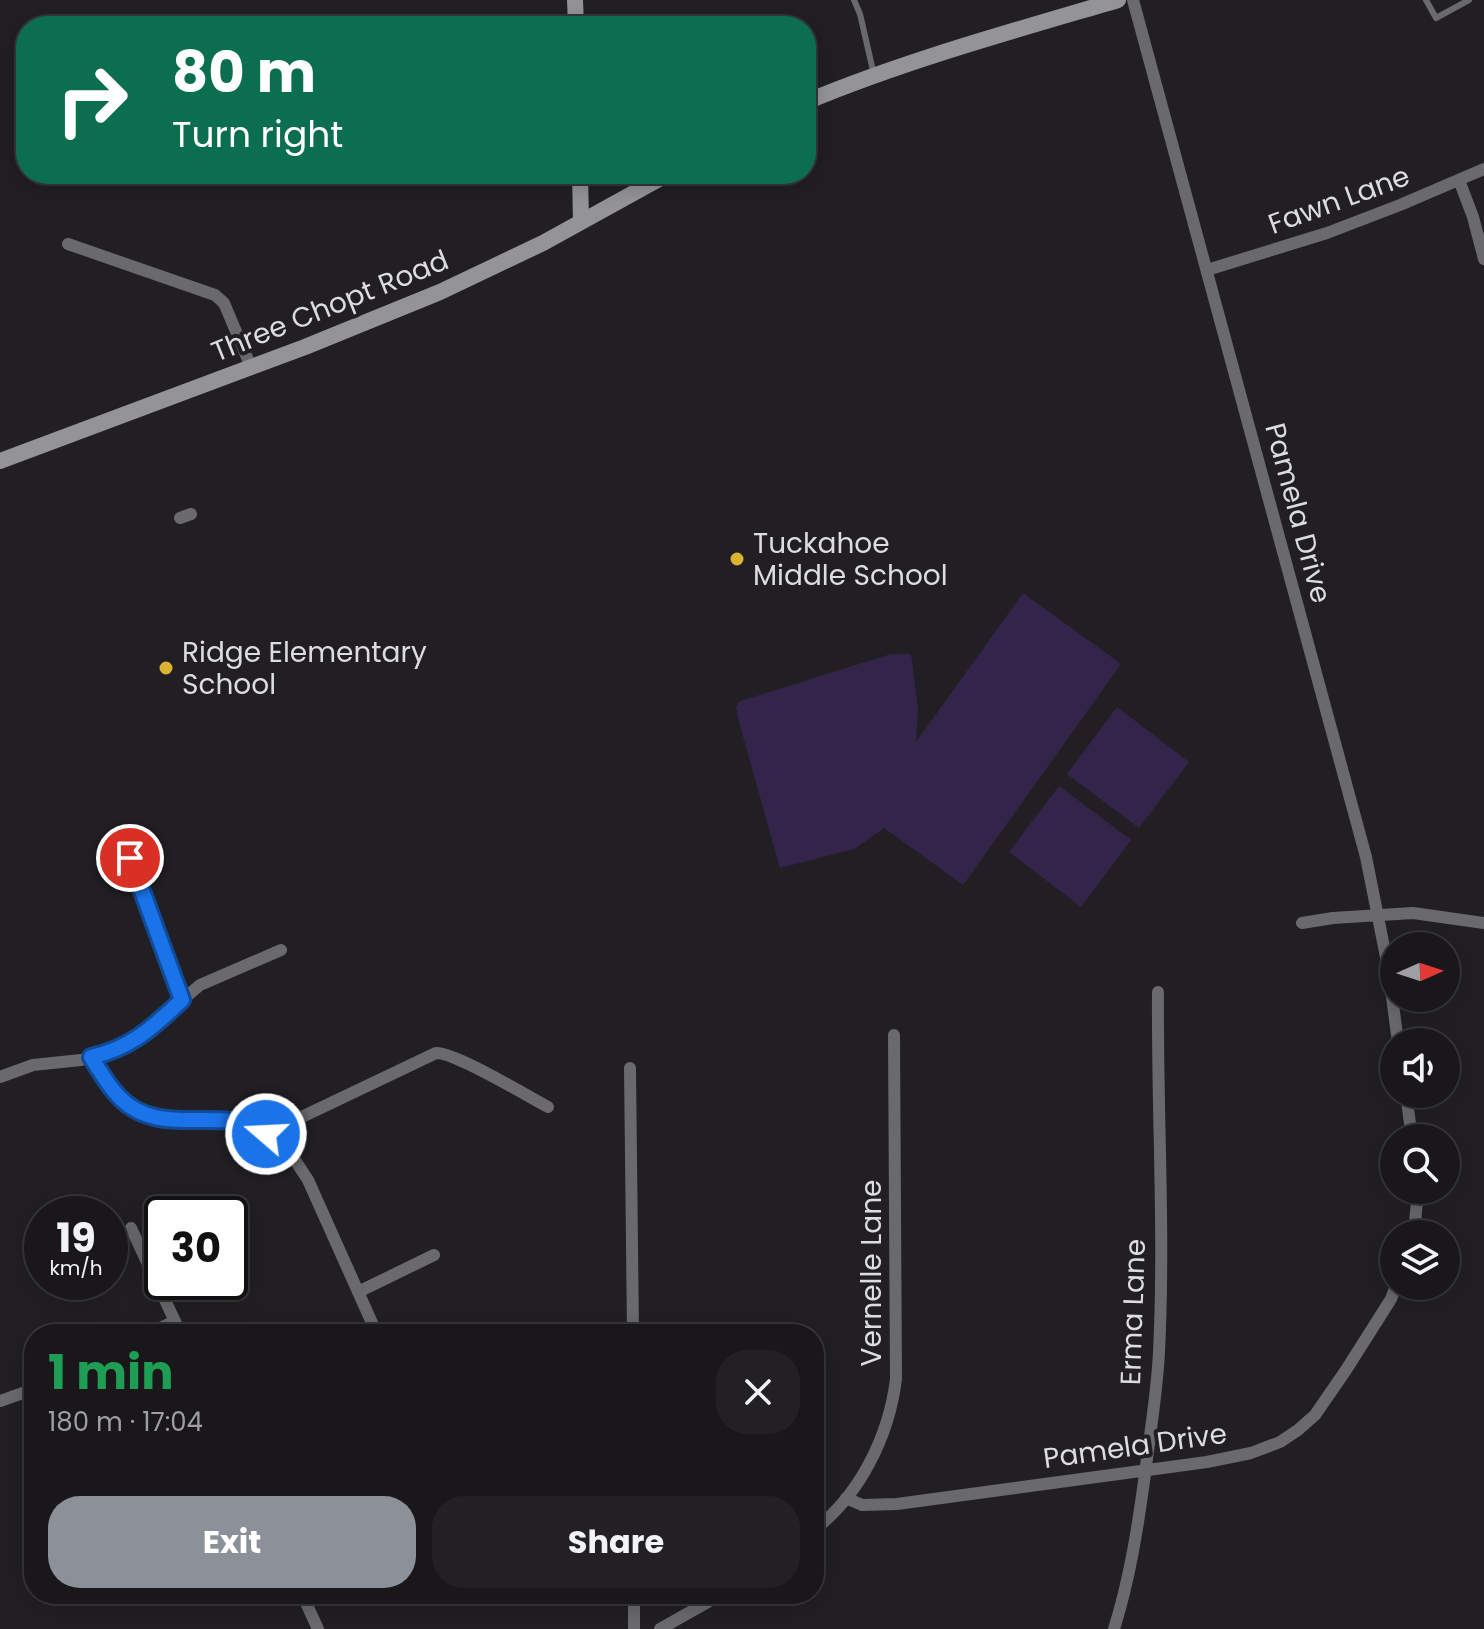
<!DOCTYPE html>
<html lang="en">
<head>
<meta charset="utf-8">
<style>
  :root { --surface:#19171a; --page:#222023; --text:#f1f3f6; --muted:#9f9fa2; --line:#373639; --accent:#8c9099 }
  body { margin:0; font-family:Poppins,sans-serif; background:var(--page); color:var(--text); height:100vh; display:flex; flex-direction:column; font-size:30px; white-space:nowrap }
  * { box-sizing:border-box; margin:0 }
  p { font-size:26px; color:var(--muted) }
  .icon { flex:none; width:44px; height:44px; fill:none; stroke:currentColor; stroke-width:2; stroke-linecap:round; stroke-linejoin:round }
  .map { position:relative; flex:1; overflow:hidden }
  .drawer { position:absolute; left:24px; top:1324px; width:800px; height:280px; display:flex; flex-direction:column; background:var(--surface); border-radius:32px; box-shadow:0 4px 20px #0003,0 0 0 2px var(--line) }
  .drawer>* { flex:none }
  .hud { position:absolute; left:16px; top:16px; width:800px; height:168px; border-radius:32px; box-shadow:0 4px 20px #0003,0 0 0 2px var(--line); background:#0b6e4f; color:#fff; overflow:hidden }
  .needle { width:52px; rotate:87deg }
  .tools { position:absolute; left:1380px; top:932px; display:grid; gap:16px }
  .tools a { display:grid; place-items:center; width:80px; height:80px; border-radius:50%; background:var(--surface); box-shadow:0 4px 20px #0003,0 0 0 2px var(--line); font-size:40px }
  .speed { position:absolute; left:24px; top:1196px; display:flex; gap:16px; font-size:40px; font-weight:700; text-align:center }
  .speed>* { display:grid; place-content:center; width:104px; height:104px; border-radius:50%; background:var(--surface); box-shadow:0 4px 20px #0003,0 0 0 2px var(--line); line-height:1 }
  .speed small { font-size:20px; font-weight:400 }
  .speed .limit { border:4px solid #111; border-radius:12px; background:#fff; color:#111 }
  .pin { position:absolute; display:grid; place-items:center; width:68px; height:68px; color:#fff; margin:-34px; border:4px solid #fff; border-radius:50%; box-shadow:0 2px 8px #0007 }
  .me { position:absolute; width:88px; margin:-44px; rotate:289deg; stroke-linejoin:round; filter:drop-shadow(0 0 6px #0008) }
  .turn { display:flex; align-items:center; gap:28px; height:168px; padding:0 24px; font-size:36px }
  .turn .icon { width:104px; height:104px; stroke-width:2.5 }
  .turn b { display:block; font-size:56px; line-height:68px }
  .round { display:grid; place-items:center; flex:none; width:84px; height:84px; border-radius:32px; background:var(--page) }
  .overview { display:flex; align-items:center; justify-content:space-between; height:136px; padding:0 24px }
  h1 { font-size:48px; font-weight:700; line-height:60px; color:#1e9e55 }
  .action { display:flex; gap:16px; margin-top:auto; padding:16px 24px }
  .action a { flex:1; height:92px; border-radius:32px; background:var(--accent); color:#fff; font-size:32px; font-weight:700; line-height:92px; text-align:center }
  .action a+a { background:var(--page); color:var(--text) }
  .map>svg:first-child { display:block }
</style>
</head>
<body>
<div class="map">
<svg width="1484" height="1629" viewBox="0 0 1484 1629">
  <rect width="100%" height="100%" fill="#211f23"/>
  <path fill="#33254a" d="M 1023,593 L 1121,664 L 963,885 L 884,828 L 854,849 L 780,868 L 739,722 L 736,707 L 740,701 L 891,654 L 911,654 L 918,710 L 916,742 Z
    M 1117,707 L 1189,762 L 1139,828 L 1067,774 Z
    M 1059,786 L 1131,840 L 1081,907 L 1009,852 Z"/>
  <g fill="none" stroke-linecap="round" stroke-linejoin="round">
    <path stroke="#6a696b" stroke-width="6" d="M 854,0 L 860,14 L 874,75
      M 1426,0 L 1436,18 L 1469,0
      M 130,858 L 182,1000"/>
    <path stroke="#6a696b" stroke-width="12" d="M 1133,0 L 1366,857 L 1388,967 L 1398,1042
      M 1459,180 L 1473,217 L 1484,259
      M 68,244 L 215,295 L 224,303 L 251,367
      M 1207,270 L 1327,233 L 1400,205 L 1484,169
      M 180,518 L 191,514
      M 1302,923 L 1333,918 L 1413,913 L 1484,923
      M 91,1057 L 119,1097 L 142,1114 L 169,1120 L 234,1121 L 247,1124 L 280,1142 L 291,1154 L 308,1180 L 377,1334
      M 630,1068 L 633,1334
      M 0,1077 L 33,1065 L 81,1060 L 111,1053 L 134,1041 L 200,985 L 281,950
      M 1406,1094 L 1412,1138
      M 266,1134 L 436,1053 C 455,1052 527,1096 548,1107
      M 131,1228 L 181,1334
      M 1414,1234 L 1418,1190
      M 358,1292 L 434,1255
      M 148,1334 L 175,1321
      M 0,1401 L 34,1389
      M 846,1498 L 862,1505 L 897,1504 L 1207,1462 L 1251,1453 L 1280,1442 L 1298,1430 L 1315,1415 L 1346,1370 L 1391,1299 L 1396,1286
      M 814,1530 C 860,1495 889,1436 896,1379 L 894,1035
      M 302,1594 L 318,1629
      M 634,1594 L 634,1629
      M 660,1629 L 722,1594
      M 1114,1629 C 1130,1578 1138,1526 1145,1474 C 1150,1433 1157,1393 1159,1352 C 1165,1232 1157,1112 1158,992"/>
    <path stroke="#949396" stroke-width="16" d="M 575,0 L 576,26
      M 806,102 C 907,60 1013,31 1118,0
      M 580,174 L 581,222
      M 0,461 L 305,347 L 440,292 L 543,243 L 668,174"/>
  </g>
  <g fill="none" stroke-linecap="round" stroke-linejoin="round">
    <g stroke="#114b97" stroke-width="20">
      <path id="route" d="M 130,858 L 182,1000 C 153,1027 132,1048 91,1057 C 100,1071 108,1086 120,1098 C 151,1129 192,1117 232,1121 C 244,1122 255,1128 266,1134"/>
    </g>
    <use href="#route" stroke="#1a73e8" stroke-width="14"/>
  </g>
  <g fill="#dcb233" stroke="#211f23" stroke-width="3">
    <circle cx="737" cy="559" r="8"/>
    <circle cx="166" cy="668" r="8"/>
  </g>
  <g text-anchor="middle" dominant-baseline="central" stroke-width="8" stroke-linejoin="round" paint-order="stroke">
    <g font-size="28" fill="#dddcdf" stroke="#211f23">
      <text transform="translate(1339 200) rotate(-20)">Fawn Lane</text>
      <text transform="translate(330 306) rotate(-22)">Three Chopt Road</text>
      <text transform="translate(1298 513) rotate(75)">Pamela Drive</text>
      <text transform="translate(871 1273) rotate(-90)">Vernelle Lane</text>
      <text transform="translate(1133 1312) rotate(-88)">Erma Lane</text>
      <text transform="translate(1135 1446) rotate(-8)">Pamela Drive</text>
    </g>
    <g font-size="28" fill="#dddcdf" stroke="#211f23" text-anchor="start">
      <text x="753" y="543">Tuckahoe<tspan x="753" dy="32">Middle School</tspan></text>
      <text x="182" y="652">Ridge Elementary<tspan x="182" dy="32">School</tspan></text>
    </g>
  </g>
</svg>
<div class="tools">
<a><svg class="needle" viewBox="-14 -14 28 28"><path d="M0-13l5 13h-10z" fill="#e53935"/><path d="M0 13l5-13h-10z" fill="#9f9fa2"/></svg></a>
<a><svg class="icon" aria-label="sound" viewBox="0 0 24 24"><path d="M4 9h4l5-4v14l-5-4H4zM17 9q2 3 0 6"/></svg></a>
<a><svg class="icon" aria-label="search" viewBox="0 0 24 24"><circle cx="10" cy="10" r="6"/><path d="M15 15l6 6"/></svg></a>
<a><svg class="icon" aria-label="layers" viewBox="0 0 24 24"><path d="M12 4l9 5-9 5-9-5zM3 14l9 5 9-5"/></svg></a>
</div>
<div class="speed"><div>19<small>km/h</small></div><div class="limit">30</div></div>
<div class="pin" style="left:130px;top:858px;background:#d93025"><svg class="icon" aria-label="arrive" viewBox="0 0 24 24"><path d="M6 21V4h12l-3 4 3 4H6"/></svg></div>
<svg class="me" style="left:266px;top:1134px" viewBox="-20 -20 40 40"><circle r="17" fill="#1a73e8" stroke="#fff" stroke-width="3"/><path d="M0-11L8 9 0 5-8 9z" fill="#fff"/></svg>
<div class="hud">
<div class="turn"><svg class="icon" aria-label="right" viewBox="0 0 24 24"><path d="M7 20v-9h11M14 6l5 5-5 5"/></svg><div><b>80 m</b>Turn right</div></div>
</div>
<section class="drawer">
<div class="overview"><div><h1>1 min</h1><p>180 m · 17:04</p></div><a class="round"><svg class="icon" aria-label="close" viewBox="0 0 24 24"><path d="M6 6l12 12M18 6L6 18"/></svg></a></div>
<div class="action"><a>Exit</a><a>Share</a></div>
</section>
</div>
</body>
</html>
